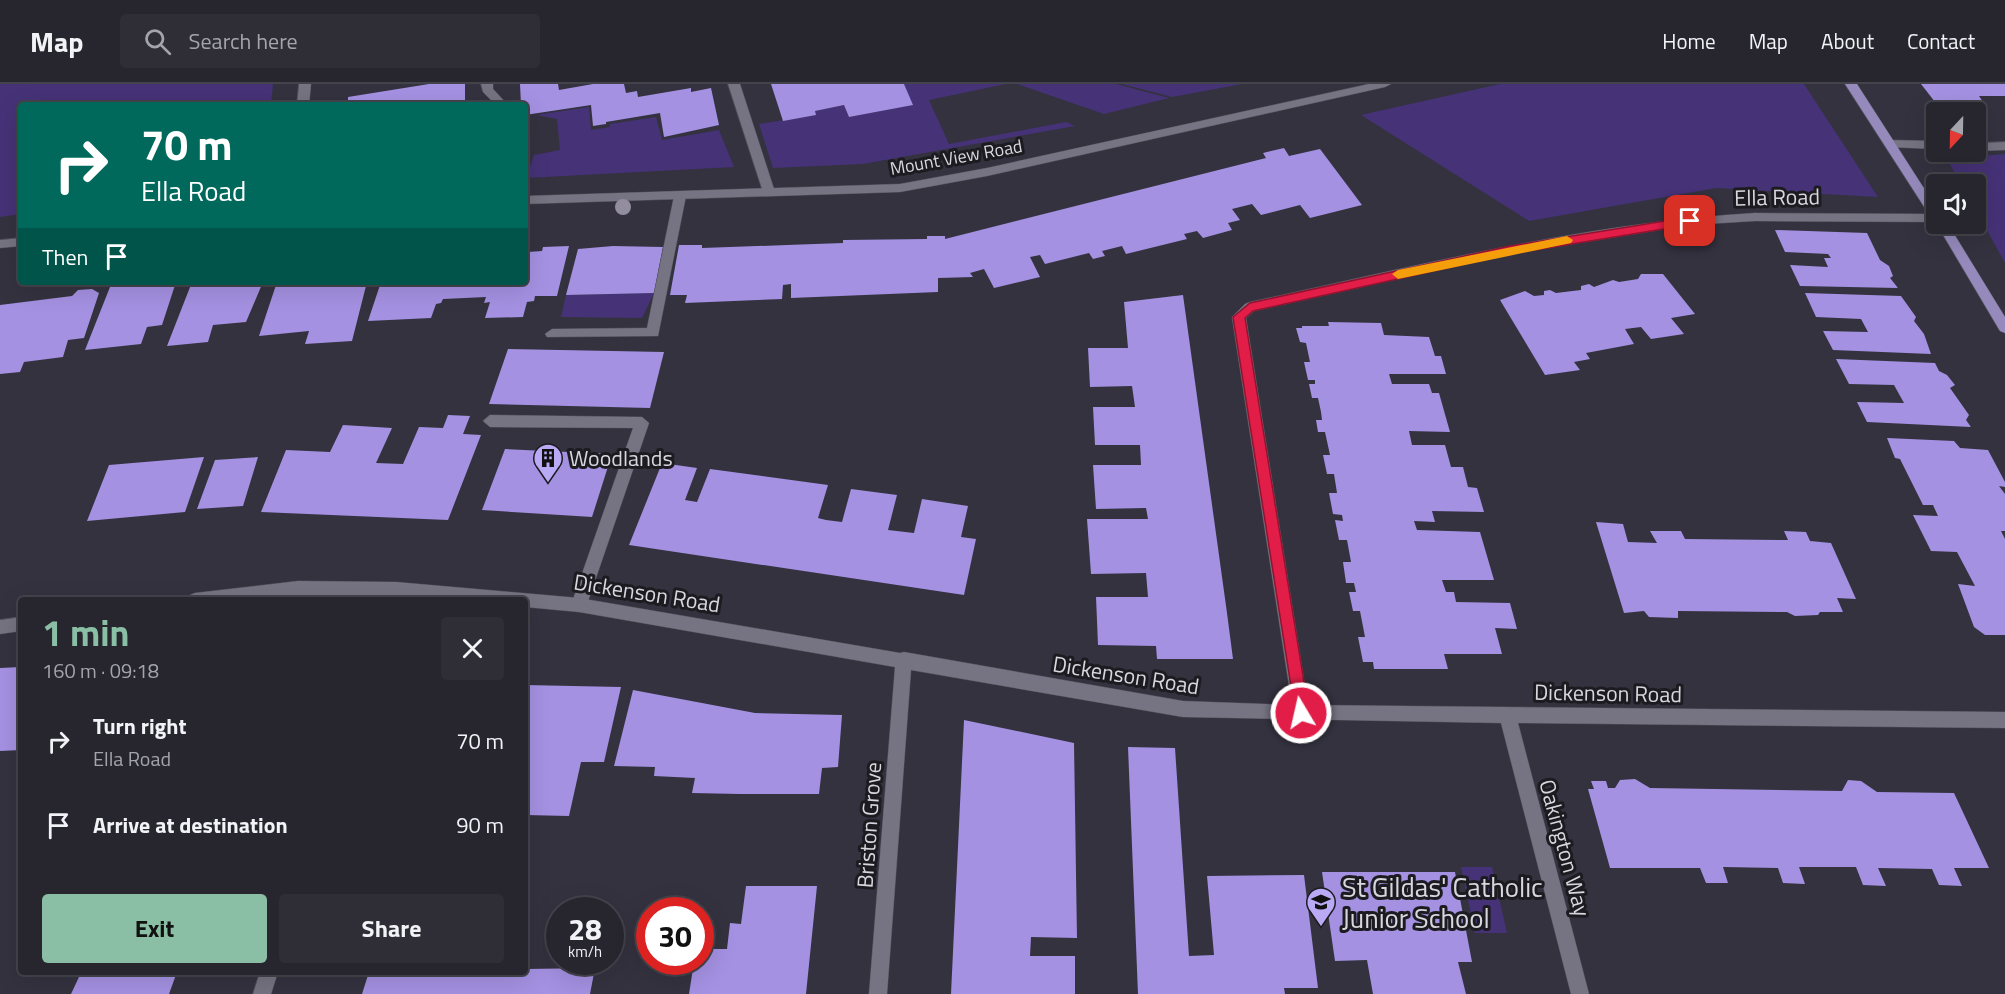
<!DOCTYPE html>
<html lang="en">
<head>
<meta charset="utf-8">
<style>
  :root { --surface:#27262f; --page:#2f2e37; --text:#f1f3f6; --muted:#a4a5aa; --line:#43434b; --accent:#8abfa5 }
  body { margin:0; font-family:"Titillium Web",sans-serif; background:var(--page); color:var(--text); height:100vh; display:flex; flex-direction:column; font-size:22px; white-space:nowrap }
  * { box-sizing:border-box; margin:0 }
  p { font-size:20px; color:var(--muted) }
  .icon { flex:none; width:33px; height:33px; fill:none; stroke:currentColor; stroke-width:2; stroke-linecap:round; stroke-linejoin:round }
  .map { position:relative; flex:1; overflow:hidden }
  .panel { position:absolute; left:18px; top:513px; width:510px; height:378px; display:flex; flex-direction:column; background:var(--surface); border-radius:6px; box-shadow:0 6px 24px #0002,0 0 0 2px var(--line) }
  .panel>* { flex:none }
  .top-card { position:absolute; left:18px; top:18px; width:510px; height:183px; border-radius:6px; box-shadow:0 6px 24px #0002,0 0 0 2px var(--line); background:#00695c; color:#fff; overflow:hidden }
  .needle { width:39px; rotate:202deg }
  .controls { position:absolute; left:1926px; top:18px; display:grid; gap:12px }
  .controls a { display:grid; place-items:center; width:60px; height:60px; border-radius:6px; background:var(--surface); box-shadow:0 6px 24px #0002,0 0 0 2px var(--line); font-size:30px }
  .speed { position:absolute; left:546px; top:813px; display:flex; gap:12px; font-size:30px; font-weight:700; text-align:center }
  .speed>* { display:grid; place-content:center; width:78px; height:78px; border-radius:50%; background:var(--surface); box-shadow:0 6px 24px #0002,0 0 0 2px var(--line); line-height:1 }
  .speed small { font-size:15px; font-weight:400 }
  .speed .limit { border:9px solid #d22; background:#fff; color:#111 }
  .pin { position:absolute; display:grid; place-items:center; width:51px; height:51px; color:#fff; margin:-26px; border-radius:12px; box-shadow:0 3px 9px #0006 }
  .me { position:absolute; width:66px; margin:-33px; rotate:351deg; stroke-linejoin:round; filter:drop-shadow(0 0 4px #0008) }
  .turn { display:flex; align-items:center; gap:21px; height:126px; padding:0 24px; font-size:27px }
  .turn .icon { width:78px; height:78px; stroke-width:2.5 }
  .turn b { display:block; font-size:42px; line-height:51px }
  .then { display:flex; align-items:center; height:57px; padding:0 24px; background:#0003; gap:12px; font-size:22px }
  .round { display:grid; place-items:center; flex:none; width:63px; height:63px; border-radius:6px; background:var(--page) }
  .head { display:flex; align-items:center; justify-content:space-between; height:102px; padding:0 24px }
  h1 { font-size:36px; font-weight:700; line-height:45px; color:var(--accent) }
  .button { display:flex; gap:12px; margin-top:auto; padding:12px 24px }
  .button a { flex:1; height:69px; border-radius:6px; background:var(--accent); color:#111; font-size:24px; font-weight:700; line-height:69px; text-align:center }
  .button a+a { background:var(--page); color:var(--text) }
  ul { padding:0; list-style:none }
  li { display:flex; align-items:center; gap:18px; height:84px; padding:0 24px }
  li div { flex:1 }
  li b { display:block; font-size:22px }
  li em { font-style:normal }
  header { display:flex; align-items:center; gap:36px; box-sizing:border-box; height:84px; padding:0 30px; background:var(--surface); border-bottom:2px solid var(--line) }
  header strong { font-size:28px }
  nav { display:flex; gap:33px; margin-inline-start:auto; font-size:21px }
  .search { width:420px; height:54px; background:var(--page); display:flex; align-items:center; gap:15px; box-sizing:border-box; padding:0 21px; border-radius:6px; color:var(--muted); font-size:22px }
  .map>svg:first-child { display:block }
</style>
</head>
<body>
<header>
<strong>Map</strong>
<div class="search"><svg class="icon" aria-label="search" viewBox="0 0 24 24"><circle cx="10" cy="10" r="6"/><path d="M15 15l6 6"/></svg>Search here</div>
<nav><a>Home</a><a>Map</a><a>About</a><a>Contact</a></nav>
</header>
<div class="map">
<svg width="2005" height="910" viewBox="0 0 2005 910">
  <rect width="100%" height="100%" fill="#34323f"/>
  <path fill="#463277" d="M 0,0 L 273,0 L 271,21 L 21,21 L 21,130 L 0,133 Z
    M 904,0 L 1006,0 L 929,16 L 949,60 L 1066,38 L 1075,42 L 863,80 L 773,84 L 759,40 L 816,31 L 815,27 L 844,21 L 849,33 L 912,21 Z
    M 1017,0 L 1116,0 L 1169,14 L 1104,30 Z
    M 1122,0 L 1242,0 L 1172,13 Z
    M 1500,0 L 1804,0 L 1878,113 L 1716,104 L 1529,137 L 1361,31 Z
    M 589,23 L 591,46 L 610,43 L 610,40 L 656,33 L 662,56 L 719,46 L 734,83 L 526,94 L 534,71 L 560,66 L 557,35 L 536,31 Z
    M 2005,70 L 2005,179 L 1976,126 L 1976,100 L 1961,100 L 1947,75 Z
    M 654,209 L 642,234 L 561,233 L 566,211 Z
    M 1461,783 L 1492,783 L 1507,849 L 1475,849 Z"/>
  <path fill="#a491e2" d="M 429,0 L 465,0 L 465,21 L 348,21 L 348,13 Z
    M 520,0 L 558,0 L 559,6 L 593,0 L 624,0 L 626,9 L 637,7 L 638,13 L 691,4 L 691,8 L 711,4 L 719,41 L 664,53 L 660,29 L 606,38 L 606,40 L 593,42 L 591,21 L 525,31 L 525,21 L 521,21 Z
    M 771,0 L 904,0 L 913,21 L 849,33 L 844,21 L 815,27 L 816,31 L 783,37 Z
    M 1921,0 L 2005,0 L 2005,12 L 1979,12 L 1983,18 L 1935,18 Z
    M 1284,64 L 1289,72 L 1320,65 L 1362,121 L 1310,134 L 1300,121 L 1261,131 L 1252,120 L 1232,125 L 1240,136 L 1228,139 L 1232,146 L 1203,154 L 1197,147 L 1184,150 L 1187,155 L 1126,170 L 1122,162 L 1102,167 L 1105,172 L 1093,175 L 1089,169 L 1045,180 L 1040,171 L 1030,173 L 1040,193 L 994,204 L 984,185 L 970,189 L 973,193 L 938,194 L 938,208 L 791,214 L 791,200 L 783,201 L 782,215 L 685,219 L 687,211 L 670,211 L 679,161 L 702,161 L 702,164 L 787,161 L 843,159 L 843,156 L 927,155 L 927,152 L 945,152 L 945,155 L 1266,74 L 1263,69 Z
    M 1775,146 L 1867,149 L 1880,176 L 1889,182 L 1893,192 L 1890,194 L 1898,204 L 1800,202 L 1790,181 L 1828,183 L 1824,174 L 1831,174 L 1828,170 L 1785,168 Z
    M 569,162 L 557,212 L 535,212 L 534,217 L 527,218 L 523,233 L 485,234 L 490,218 L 484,219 L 486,213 L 443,215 L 441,219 L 436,220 L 431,234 L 368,237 L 381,198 L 525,198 L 528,168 L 542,167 L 543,163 Z
    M 613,162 L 663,163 L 654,209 L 566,211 L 578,165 Z
    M 1641,190 L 1663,190 L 1695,230 L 1671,234 L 1684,250 L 1651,255 L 1641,243 L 1625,245 L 1634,260 L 1586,269 L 1590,275 L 1574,278 L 1580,286 L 1545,291 L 1500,216 L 1525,207 L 1534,212 L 1544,211 L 1544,207 L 1550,206 L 1556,209 L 1581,206 L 1581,202 L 1589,200 L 1594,203 L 1613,196 L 1619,198 L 1638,195 Z
    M 157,198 L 176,198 L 162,241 L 147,243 L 141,260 L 85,266 L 110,203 Z
    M 192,198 L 263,198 L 246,238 L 213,241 L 208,258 L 167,262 Z
    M 277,198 L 367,198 L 352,257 L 305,260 L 309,247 L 259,252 Z
    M 92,205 L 99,209 L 84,254 L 68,256 L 63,273 L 24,278 L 20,288 L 0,290 L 0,221 L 72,212 L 78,206 Z
    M 1805,209 L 1901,212 L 1916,233 L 1914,237 L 1924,250 L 1931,270 L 1833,266 L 1823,247 L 1868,248 L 1861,235 L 1816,233 Z
    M 1183,211 L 1227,529 L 1233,575 L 1157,575 L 1156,562 L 1098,561 L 1096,513 L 1148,513 L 1146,489 L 1091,490 L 1087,435 L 1148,435 L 1146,424 L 1096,425 L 1093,381 L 1141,381 L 1140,361 L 1095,361 L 1093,323 L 1135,323 L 1132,302 L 1090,303 L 1088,264 L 1128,264 L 1124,218 Z
    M 1328,238 L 1381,239 L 1384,251 L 1429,253 L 1435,272 L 1441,272 L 1446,290 L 1389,290 L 1392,300 L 1429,300 L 1432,309 L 1439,309 L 1450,348 L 1409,347 L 1412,361 L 1445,361 L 1451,383 L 1463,383 L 1468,403 L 1477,404 L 1484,428 L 1432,427 L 1435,438 L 1414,437 L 1417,446 L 1480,448 L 1494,496 L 1442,496 L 1446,508 L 1454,508 L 1456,518 L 1510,519 L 1517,545 L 1495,544 L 1502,570 L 1444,570 L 1448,585 L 1374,585 L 1373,578 L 1363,578 L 1358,553 L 1365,553 L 1360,527 L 1353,527 L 1349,508 L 1356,508 L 1354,499 L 1346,499 L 1343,478 L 1351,478 L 1347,456 L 1339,456 L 1335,436 L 1343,437 L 1342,431 L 1333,430 L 1329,409 L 1337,409 L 1334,390 L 1327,390 L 1323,371 L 1330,371 L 1325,348 L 1318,348 L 1316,336 L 1322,336 L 1321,328 L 1318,314 L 1312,314 L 1309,300 L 1315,300 L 1315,296 L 1308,296 L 1304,278 L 1310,278 L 1306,259 L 1300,258 L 1296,244 L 1302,244 L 1302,242 L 1329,242 Z
    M 508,265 L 664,268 L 650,324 L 489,320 Z
    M 1836,275 L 1935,279 L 1939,287 L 1947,291 L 1955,301 L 1950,304 L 1969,331 L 1966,336 L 1971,343 L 1867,338 L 1857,318 L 1904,319 L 1894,301 L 1849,300 Z
    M 448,331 L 470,332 L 463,350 L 481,351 L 448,436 L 261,428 L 286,366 L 330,368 L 343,341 L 392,344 L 376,379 L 403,380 L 419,343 L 443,344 Z
    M 1887,354 L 1954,357 L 1960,364 L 1988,366 L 2005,398 L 2005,403 L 1999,402 L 2005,410 L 2005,447 L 2001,447 L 2005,455 L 2005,551 L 1985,551 L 1974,543 L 1958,500 L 1975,502 L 1957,468 L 1931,467 L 1913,431 L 1938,432 L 1933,421 L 1923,421 L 1900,375 L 1895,374 Z
    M 505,365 L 612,370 L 592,433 L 482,426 Z
    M 204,373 L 185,428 L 87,437 L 109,381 Z
    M 258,373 L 243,422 L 197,425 L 215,376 Z
    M 662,379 L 697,384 L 685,416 L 697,418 L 710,385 L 828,401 L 818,434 L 826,436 L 842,438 L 851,405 L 897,411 L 888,446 L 914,449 L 922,415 L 968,422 L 961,453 L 976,455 L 964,511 L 629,461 Z
    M 1596,438 L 1623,440 L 1628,458 L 1657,459 L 1650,447 L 1681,447 L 1685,455 L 1788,456 L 1784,447 L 1806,448 L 1810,457 L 1831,459 L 1856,515 L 1837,514 L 1843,528 L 1820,528 L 1818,531 L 1795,532 L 1787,528 L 1678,527 L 1678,534 L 1649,533 L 1644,527 L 1624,529 Z
    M 21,583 L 21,666 L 0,667 L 0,584 Z
    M 525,601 L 621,603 L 604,678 L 581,678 L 569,732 L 525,731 Z
    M 633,606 L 755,629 L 842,631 L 838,683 L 822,684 L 819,710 L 740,710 L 692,709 L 695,694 L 654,692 L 655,683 L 614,682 Z
    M 964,636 L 1074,659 L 1077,854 L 1031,853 L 1030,872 L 1075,872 L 1075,910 L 951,910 Z
    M 1128,663 L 1175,664 L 1189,872 L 1214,871 L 1207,792 L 1304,791 L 1318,904 L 1284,904 L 1285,910 L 1138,910 Z
    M 1635,695 L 1650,704 L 1842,707 L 1848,696 L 1861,697 L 1877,708 L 1954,709 L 1989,784 L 1954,784 L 1962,802 L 1939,801 L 1932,785 L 1878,784 L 1886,802 L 1863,801 L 1856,783 L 1799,783 L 1805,800 L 1783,799 L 1778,784 L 1723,783 L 1728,799 L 1706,799 L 1700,784 L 1610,784 L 1588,705 L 1594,705 L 1591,697 L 1606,697 L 1608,704 L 1615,704 L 1620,696 Z
    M 1322,788 L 1455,788 L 1472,878 L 1458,878 L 1466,910 L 1373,910 L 1367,876 L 1335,877 Z
    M 746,802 L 817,802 L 806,910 L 689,910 L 694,878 L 700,878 L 700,865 L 727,865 L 730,839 L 741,840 Z
    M 595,884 L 590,910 L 362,910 L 369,888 L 525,888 L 525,885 Z
    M 106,888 L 177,888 L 169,910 L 71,910 L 79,893 L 104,893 Z"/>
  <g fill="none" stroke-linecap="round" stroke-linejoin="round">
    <g stroke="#514f59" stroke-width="1">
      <path id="service" d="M 481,0 L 493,0 L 493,5 L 508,21 L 496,21 L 483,8 Z
        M 728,0 L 740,0 L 775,108 L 773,111 L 769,112 L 763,108 Z
        M 1890,56 L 1936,57 L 1936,65 L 1886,63 L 1886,57 Z
        M 2005,58 L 2005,66 L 1976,67 L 1976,59 Z
        M 680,108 L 686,112 L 658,252 L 547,253 L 545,250 L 552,245 L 647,244 L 674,112 Z
        M 490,331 L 642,333 L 649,339 L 585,526 L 579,528 L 573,526 L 571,521 L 633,344 L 490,343 L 483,337 Z"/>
    </g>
    <g stroke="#514f59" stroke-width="1">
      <path id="minor" d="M 299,0 L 311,0 L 309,21 L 297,21 Z
        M 1369,0 L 1391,0 L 1385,3 L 987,92 L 900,108 L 525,120 L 525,112 L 900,100 L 987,84 Z
        M 1755,129 L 1936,130 L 1936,138 L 1755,137 L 1690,141 L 1510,170 L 1254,227 L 1246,234 L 1308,621 L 2005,628 L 2005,644 L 1518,639 L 1589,910 L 1571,910 L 1501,639 L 1183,633 L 911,586 L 887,910 L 869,910 L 895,583 L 579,528 L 525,523 L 525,516 L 298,511 L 253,516 L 187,516 L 190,511 L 195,509 L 298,497 L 396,498 L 579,514 L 900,569 L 904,568 L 1183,617 L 1292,621 L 1232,233 L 1245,220 L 1250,218 C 1417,182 1584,139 1755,129 Z
        M 21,154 L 21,162 L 0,164 L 0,156 Z
        M 21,533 L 21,547 L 0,550 L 0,536 Z
        M 260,888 L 278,888 L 271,910 L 253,910 Z"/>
    </g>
    <g stroke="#514f59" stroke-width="1">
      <path id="primary" d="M 1845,0 L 1857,0 L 1936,123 L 1936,136 L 1932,135 Z
        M 1936,139 L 1948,140 L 2005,233 L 2005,249 L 2000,247 Z"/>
    </g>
    <use href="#service" fill="#767382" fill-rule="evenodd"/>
    <use href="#minor" fill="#767382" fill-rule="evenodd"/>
    <use href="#primary" fill="#958abb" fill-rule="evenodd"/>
  </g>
  <circle fill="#928ea0" cx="623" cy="123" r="8"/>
  <path fill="#e11d48" stroke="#92132f" stroke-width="1.5" d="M 1690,133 L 1694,134 L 1694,140 L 1510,170 L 1253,227 L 1245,234 L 1309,629 L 1307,634 L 1296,634 L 1233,233 L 1250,219 L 1510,162 Z"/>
  <path fill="#f59e0b" d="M 1567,152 L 1573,156 L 1571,159 L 1398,195 L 1392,190 L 1398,186 Z"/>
  <defs>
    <g id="building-pin" transform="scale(1.5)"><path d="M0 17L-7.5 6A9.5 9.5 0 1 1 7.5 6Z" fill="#baaaf6" stroke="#1c1b20"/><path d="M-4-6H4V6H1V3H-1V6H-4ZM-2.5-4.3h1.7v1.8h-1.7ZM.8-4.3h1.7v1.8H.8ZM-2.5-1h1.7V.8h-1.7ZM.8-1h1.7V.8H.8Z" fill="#111"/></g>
    <g id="school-pin" transform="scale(1.5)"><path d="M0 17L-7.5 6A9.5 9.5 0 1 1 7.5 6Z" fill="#baaaf6" stroke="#1c1b20"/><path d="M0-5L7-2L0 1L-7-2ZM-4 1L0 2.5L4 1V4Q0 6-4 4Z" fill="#111"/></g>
  </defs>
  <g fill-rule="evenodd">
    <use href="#building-pin" x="548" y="374"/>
    <use href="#school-pin" x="1321" y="818"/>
  </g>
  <g text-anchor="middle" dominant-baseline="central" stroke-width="6" stroke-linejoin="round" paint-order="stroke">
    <g font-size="18" fill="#d8d6de" stroke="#1c1b20">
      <text transform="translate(956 73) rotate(-10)">Mount View Road</text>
    </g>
    <g font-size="22" fill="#d8d6de" stroke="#1c1b20">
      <text transform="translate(1777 113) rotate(-1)">Ella Road</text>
      <text transform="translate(647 509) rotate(9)">Dickenson Road</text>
      <text transform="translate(1126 591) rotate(9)">Dickenson Road</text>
      <text transform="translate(1608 609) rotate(1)">Dickenson Road</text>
      <text transform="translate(869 741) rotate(-86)">Briston Grove</text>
      <text transform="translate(1565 764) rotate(75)">Oakington Way</text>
    </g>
    <g font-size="22" fill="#d8d6de" stroke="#1c1b20" text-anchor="start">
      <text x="569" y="374">Woodlands</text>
    </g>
    <g font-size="27" fill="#d8d6de" stroke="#1c1b20" text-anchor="start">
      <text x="1342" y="802">St Gildas' Catholic<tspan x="1342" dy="31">Junior School</tspan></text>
    </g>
  </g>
</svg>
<div class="controls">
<a><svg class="needle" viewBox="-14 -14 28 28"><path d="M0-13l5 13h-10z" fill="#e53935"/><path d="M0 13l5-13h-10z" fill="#a4a5aa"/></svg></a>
<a><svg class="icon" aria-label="sound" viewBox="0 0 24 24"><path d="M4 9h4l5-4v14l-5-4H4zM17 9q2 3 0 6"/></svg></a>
</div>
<div class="speed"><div>28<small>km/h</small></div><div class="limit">30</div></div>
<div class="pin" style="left:1690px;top:137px;background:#d93025"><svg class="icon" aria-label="arrive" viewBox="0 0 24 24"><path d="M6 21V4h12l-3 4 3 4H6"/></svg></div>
<svg class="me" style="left:1301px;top:629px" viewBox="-20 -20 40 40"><circle r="17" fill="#e11d48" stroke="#fff" stroke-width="3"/><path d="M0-11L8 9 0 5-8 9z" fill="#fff"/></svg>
<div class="top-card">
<div class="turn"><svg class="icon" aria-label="right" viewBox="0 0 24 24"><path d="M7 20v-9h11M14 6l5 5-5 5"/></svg><div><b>70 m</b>Ella Road</div></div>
<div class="then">Then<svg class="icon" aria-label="arrive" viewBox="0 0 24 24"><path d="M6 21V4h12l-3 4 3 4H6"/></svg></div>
</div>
<section class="panel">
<div class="head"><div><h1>1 min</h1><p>160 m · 09:18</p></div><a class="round"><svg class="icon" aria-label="close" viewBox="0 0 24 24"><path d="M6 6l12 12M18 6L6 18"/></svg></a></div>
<ul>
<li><svg class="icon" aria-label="right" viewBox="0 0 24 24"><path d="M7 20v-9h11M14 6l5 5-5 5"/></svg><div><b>Turn right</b><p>Ella Road</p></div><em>70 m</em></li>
<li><svg class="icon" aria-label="arrive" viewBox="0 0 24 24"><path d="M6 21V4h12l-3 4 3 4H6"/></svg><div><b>Arrive at destination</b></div><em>90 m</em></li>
</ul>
<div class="button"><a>Exit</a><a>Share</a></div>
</section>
</div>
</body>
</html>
